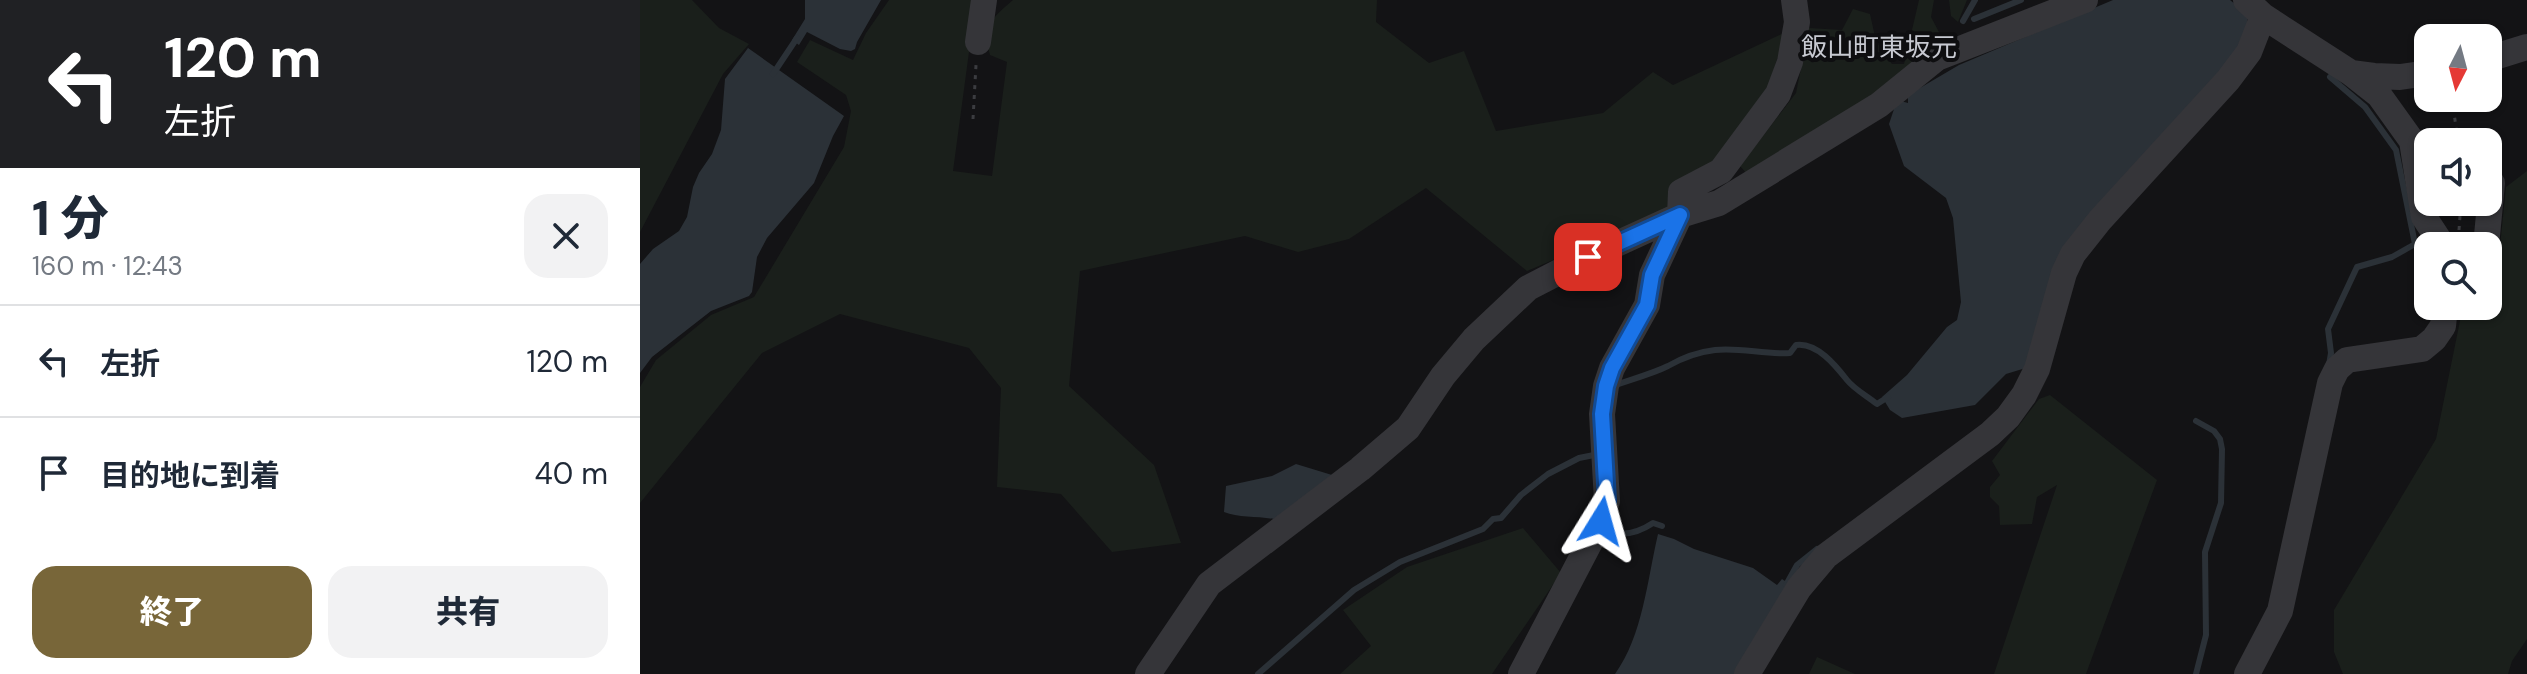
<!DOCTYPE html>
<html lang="ja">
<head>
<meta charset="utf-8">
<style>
  :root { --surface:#fff; --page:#f2f2f3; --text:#1f2937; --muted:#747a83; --line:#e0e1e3; --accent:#786639 }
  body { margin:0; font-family:"DM Sans","Noto Sans JP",sans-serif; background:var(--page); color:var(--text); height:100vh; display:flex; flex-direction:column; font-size:30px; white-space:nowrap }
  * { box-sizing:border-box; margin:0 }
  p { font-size:26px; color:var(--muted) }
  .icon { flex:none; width:44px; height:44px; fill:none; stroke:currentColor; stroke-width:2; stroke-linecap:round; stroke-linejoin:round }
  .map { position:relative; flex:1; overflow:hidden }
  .details { display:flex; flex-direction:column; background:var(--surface); width:640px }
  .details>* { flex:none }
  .guide { background:#202124; color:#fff; overflow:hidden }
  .needle { width:52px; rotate:186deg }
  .tools { position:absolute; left:1774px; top:24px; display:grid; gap:16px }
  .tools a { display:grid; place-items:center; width:88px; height:88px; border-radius:16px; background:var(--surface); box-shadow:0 2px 6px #0004; font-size:40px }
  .pin { position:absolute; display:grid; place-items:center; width:68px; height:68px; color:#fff; margin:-34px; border-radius:16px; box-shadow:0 4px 12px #0006 }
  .me { position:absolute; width:88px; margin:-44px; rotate:8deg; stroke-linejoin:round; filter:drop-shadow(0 0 6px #0008) }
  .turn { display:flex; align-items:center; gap:28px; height:168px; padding:0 32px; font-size:36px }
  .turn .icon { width:104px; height:104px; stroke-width:2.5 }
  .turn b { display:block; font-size:56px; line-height:68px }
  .round { display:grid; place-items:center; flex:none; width:84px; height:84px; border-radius:24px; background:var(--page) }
  .overview { display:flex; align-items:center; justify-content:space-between; height:136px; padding:0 32px }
  h1 { font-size:48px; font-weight:800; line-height:60px }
  .cta { display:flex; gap:16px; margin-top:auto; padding:16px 32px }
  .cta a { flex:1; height:92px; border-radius:24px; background:var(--accent); color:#fff; font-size:32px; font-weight:800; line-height:92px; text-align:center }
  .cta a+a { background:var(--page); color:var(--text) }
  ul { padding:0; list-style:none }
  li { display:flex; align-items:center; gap:24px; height:112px; padding:0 32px; border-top:2px solid var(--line) }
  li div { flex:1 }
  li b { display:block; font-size:30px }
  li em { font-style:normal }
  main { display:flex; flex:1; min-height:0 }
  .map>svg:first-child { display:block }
</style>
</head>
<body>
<main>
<section class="details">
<div class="guide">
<div class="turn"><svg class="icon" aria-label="left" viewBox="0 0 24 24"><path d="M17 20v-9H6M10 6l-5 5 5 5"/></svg><div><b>120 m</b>左折</div></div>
</div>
<div class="overview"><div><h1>1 分</h1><p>160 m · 12:43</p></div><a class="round"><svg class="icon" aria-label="close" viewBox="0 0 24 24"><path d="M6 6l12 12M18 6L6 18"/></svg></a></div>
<ul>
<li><svg class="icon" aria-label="left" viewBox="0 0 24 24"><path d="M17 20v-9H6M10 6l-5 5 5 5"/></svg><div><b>左折</b></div><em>120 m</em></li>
<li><svg class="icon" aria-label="arrive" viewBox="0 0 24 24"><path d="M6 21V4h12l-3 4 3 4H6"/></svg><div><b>目的地に到着</b></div><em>40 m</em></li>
</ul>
<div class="cta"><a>終了</a><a>共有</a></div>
</section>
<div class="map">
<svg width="1887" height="674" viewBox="0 0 1887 674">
  <rect width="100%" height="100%" fill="#131315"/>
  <path fill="#1a1f1b" d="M 0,0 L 52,0 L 79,28 L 109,44 L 83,74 L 0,232 Z
    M 249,0 L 336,0 L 313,171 L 352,176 L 367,62 L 350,55 C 342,26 352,18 373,0 L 737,0 L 736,22 L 789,63 L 824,51 L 856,131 L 963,113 L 1013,72 L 1033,85 L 1146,32 L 1127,90 L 1072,166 L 1032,210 L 887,271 L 786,188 L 709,239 L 658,252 L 605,236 L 440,271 L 429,386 L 514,465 L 541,543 L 472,552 L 421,494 L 357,487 L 361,388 L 329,348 L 200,314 L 122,353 L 0,503 L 0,387 L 16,360 L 71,315 L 114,297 L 204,147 L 211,111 L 206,95 L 157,62 L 170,40 L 213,60 L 226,33 Z
    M 1279,0 L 1294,0 L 1291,17 L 1301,36 L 1299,46 L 1221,107 L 1108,175 L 1100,166 L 1156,93 L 1169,28 L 1202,30 L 1213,9 L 1230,14 L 1236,41 L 1252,64 L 1264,64 Z
    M 1309,0 L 1327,0 L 1318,22 L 1311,16 Z
    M 1887,171 L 1887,639 L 1872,661 L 1868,674 L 1703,674 L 1694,652 L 1694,610 L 1796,439 L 1823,306 L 1848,306 L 1848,267 L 1858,266 L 1866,187 Z
    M 1410,395 L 1517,480 L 1446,674 L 1354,674 L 1417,485 L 1397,497 L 1392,524 L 1360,525 L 1359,506 L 1350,497 L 1350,487 L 1360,475 L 1352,461 L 1399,399 Z
    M 883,528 L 921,573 L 852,674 L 700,674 L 731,646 L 703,610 L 767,567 Z
    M 1177,657 L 1215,674 L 1169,674 Z"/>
  <path fill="#2b3137" d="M 165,0 L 241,0 L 217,42 L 215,49 L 211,51 L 200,49 L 167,32 L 159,45 L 152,40 L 165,19 Z
    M 1473,0 L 1590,0 L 1608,15 L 1606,34 L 1597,55 L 1454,217 L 1389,367 L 1366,374 L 1335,405 L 1262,418 L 1250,410 L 1242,397 L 1267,375 L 1307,327 L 1317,320 L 1321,302 L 1313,218 L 1306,198 L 1264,166 L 1249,124 L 1257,100 L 1268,103 L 1268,95 L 1319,65 Z
    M 108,48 L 204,116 L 193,136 L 174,183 L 127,238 L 117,257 L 112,292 L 109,296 L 71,311 L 12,357 L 0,373 L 0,264 L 13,249 L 39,231 L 47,217 L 53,187 L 59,173 L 72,154 L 81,130 L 85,79 Z
    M 656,464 L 692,475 L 634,519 C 618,516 598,518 584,512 L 586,486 L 632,476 Z
    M 1018,534 L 1034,539 L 1054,549 L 1113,568 L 1137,585 L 1142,579 L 1151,585 L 1099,674 L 975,674 C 1003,635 1007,581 1018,534 Z"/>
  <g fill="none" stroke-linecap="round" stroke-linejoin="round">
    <path stroke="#2b3137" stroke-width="6" d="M 1334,19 L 1381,0
      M 1323,21 L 1335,0
      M 133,74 L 157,38
      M 1689,365 L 1691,353 L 1688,329 L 1717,267 L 1752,257 L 1775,244 L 1756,150 L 1725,107 L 1690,77
      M 975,385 C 992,379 1012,374 1028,366 C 1042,358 1058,352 1075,350 C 1100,347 1125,355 1150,353 L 1156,345 C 1177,342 1196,366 1207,380 C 1214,389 1227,396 1237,404 L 1248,397
      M 966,530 C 982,537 998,533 1013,523 L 1022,526
      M 1146,585 L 1157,565 L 1177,549
      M 618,674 L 714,590 L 760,562 L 843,529 L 853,519 L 861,518 L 881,495 L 908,474 L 939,458 L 954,455
      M 1556,674 L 1566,635 L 1565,552 L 1581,503 L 1582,449 L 1580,439 L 1574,431 L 1556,421"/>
    <path stroke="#3b3c40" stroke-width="3" stroke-dasharray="4 6" stroke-linecap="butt" d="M 1812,98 L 1818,142
      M 333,119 L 336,65
      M 1819,230 L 1821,202"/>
    <path stroke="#353539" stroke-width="26" d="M 1606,0 L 1623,16 L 1711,73 L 1734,76 L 1760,77 L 1788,73
      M 338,42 L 344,0
      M 1848,59 L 1887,47
      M 1711,73 L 1739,95 L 1772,141 L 1784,217 L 1803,246
      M 1846,246 L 1852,183
      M 508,674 L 569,584 L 720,469 L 768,428 L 803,376 L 834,339 L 888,288 L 948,257 L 1040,215 L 1079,203 L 1239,105 L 1297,58 L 1445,0
      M 881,674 L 961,521 L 967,501 L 962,414 L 966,386 L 972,368 L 1007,305 L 1012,275 L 1040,215 L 1041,192 L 1081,171 L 1138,94 L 1150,62 L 1157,22 L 1154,0
      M 1107,674 L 1159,588 L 1186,556 L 1350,434 L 1368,417 L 1384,395 L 1397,369 L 1424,273 L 1433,254 L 1460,220 L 1588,80 L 1609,52 L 1623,16
      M 1607,674 L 1640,611 L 1690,383 L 1697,369 L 1707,360 L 1782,349 L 1794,339 L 1803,326 L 1805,306"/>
  </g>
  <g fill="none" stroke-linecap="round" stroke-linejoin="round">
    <g stroke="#114b97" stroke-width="20">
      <path id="route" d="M 948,257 L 1040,215 L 1012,275 L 1007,305 L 972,368 L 966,386 L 962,414 L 967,501 L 961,521"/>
    </g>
    <use href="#route" stroke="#1a73e8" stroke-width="14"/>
  </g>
  <g text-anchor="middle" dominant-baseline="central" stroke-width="8" stroke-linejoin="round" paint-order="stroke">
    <g font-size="26" fill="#c7c9d1" stroke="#0e0e10">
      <text x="1239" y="47">飯山町東坂元</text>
    </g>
  </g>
</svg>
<div class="tools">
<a><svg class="needle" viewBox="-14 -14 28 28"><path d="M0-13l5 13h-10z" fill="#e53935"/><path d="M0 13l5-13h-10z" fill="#747a83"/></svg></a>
<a><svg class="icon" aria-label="sound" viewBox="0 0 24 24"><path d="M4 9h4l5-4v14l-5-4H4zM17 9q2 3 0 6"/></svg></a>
<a><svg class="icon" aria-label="search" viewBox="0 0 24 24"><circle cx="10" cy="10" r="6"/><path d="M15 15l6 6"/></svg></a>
</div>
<div class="pin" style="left:948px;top:257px;background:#d93025"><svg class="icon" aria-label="arrive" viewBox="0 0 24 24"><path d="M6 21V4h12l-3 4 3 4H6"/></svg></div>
<svg class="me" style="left:961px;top:521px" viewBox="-20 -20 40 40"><path d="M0-17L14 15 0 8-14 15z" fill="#1a73e8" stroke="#fff" stroke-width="4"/></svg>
</div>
</main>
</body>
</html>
